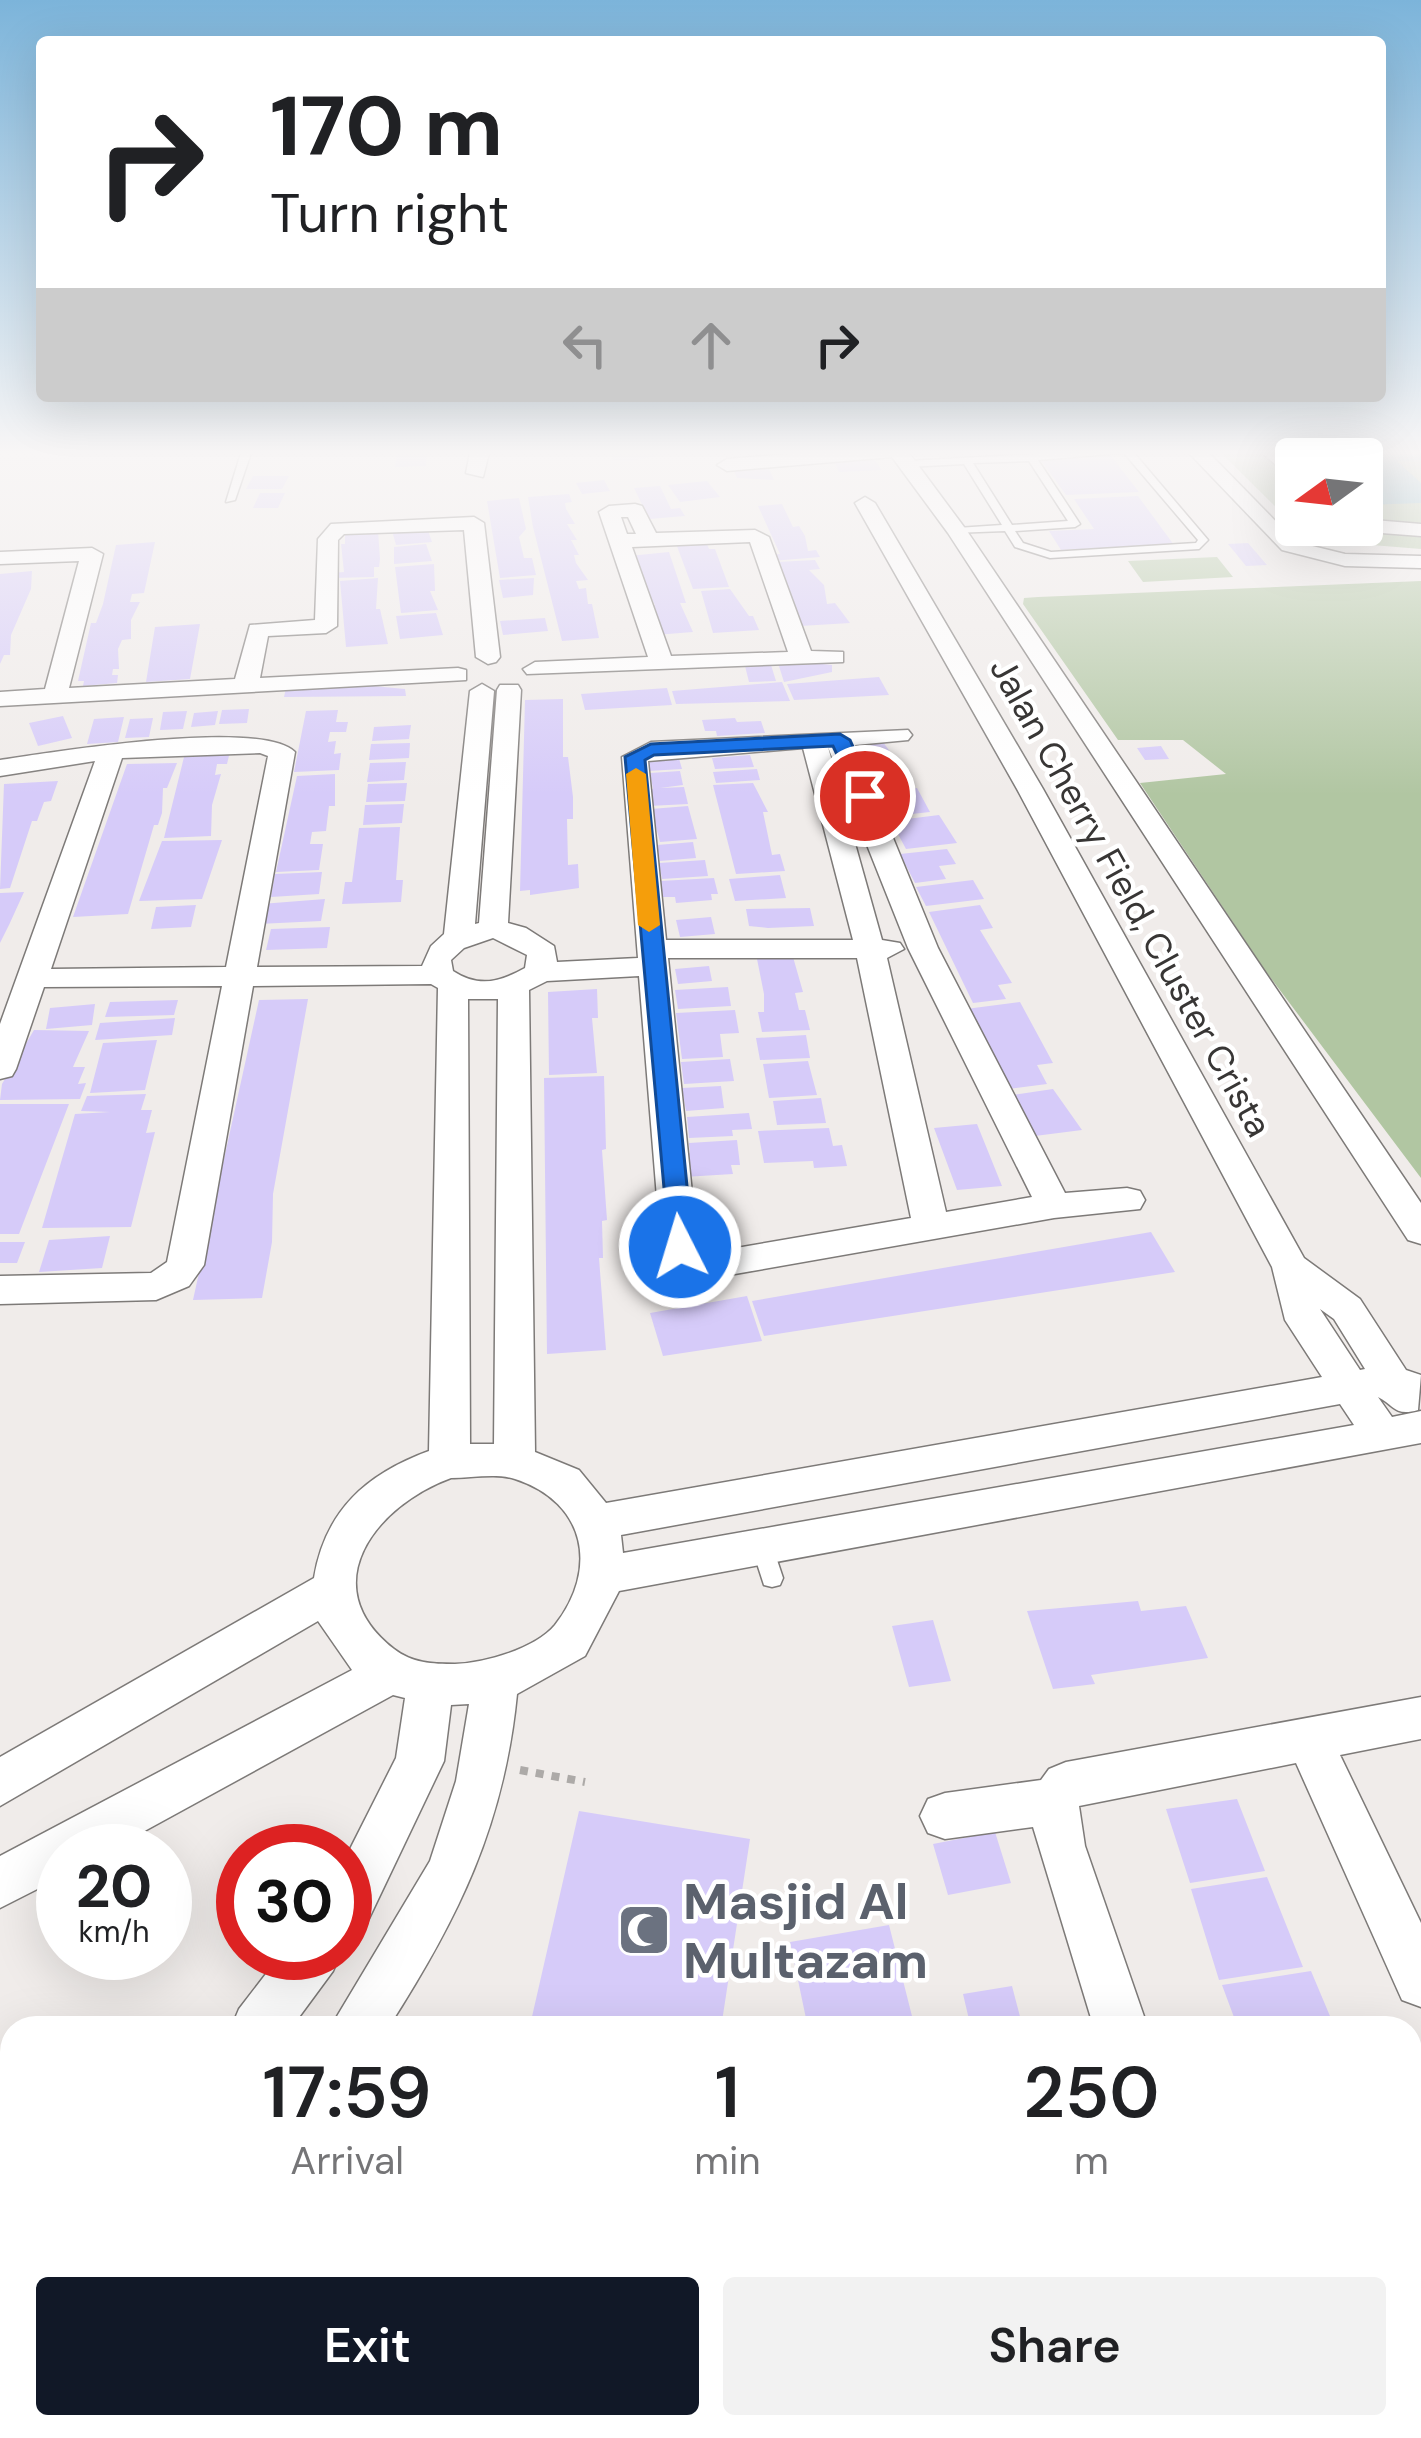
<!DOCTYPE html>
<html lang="en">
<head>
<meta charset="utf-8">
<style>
  :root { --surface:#fff; --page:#f2f2f2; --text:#202124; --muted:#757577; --accent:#111827 }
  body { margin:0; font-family:"DM Sans",sans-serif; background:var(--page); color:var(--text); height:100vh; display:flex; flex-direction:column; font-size:45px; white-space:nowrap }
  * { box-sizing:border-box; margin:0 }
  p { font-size:39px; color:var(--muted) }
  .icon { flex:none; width:66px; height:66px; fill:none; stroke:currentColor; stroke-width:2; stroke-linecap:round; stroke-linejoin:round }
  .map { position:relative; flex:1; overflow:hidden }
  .drawer { position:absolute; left:0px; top:2016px; width:1422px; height:423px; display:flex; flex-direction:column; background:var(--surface); border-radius:36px 36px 0 0; box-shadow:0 12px 48px #0002 }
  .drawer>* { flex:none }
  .top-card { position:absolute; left:36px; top:36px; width:1350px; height:366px; border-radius:12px; box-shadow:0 12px 48px #0002; background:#fff; color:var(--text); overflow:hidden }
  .needle { width:78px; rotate:255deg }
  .controls { position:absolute; left:1275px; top:438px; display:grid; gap:24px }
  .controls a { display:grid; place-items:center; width:108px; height:108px; border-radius:12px; background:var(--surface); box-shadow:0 12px 48px #0002; font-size:60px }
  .speed { position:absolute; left:36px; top:1824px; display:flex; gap:24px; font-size:60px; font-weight:700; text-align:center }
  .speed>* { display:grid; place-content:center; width:156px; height:156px; border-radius:50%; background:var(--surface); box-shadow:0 12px 48px #0002; line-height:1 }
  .speed small { font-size:30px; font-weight:400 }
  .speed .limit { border:18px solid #d22; background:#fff; color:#111 }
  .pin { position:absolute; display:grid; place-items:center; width:102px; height:102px; color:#fff; margin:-51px; border:6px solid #fff; border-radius:50%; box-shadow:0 3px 12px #0007 }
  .me { position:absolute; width:132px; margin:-66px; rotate:355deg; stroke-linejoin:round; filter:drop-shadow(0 0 9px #0008) }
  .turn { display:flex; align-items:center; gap:42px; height:252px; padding:0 36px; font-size:54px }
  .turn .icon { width:156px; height:156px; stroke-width:2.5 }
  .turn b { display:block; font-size:84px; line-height:102px }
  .lanes { display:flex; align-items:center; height:114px; padding:0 36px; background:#0003; justify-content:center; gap:60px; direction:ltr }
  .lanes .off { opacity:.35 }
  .eta { display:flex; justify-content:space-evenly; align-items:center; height:204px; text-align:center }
  .eta b { font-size:72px; font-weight:600; line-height:84px }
  .action { display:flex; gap:24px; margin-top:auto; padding:24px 36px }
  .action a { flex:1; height:138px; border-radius:12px; background:var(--accent); color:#fff; font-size:48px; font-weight:600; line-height:138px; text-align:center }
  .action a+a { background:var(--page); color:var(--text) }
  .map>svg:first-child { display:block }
</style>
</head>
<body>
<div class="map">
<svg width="1421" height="2438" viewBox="0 0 1421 2438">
  <rect width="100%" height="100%" fill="#f0ecea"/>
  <path fill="#b1c6a2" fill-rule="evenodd" d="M 1221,453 L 1421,453 L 1421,549 L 1298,539 L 1283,514 ZM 1296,459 L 1362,459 L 1362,525 L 1296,525 Z
    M 1217,557 L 1233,577 L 1143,582 L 1128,561 Z
    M 1421,581 L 1421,1178 L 1264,969 L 1140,783 L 1226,774 L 1183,740 L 1118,740 L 1023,604 L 1024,598 L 1038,597 Z"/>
  <path fill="#7bb3c4" d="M 1310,453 L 1421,453 L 1421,460 L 1397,461 L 1421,483 L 1421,503 L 1365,505 L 1362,459 L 1316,459 Z"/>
  <path fill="#d6cbf9" d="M 397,453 L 427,453 L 426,466 L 395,467 Z
    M 673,453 L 631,461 L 614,460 L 610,454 Z
    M 1111,456 L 1139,492 L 1066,495 L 1041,460 Z
    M 874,457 L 881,470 L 839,472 L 833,459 Z
    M 767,464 L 774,480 L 737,478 L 732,466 Z
    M 253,476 L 289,476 L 282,489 L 246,489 Z
    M 604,480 L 610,491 L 582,494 L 576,483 Z
    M 707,481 L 720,497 L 680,502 L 668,485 Z
    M 660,486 L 671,509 L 680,508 L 685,516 L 649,519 L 634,488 Z
    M 260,493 L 285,493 L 278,508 L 253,508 Z
    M 569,494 L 572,502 L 565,503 L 566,509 L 575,524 L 567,524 L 577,540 L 571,540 L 579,555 L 574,555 L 576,563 L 588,580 L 576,581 L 579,589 L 586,588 L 588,604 L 592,604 L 599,638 L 562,641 L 533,527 L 528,497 Z
    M 1138,496 L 1174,545 L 1061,550 L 1049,531 L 1094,529 L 1074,499 Z
    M 519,498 L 526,529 L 519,537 L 524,558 L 532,558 L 536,575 L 500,578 L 487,501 Z
    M 782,504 L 793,527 L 799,526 L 805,536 L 808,551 L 816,550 L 820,557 L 772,561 L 768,555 L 780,554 L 758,506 Z
    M 426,525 L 432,542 L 396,545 L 391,527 Z
    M 378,531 L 380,559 L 379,567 L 374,567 L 374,577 L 331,578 L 331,573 L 344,572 L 341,544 L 345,544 L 345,534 Z
    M 705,539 L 709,549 L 715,549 L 729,587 L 693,589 L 675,541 Z
    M 155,542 L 144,593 L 132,594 L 130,602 L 140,602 L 131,620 L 131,639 L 122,640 L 118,649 L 119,669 L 113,669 L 112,675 L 118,675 L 117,683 L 83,686 L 84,681 L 78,681 L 91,623 L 96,623 L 103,604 L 116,545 Z
    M 1248,543 L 1267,565 L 1246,566 L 1228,544 Z
    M 426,544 L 432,561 L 394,564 L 394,547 Z
    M 669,552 L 686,603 L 680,603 L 693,632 L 655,635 L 649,606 L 655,605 L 629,556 Z
    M 815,560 L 820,569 L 809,570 L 824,585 L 827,604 L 835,603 L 850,623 L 800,626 L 777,562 Z
    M 434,564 L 435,591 L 430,591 L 438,610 L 401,613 L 395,567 Z
    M 32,571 L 31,589 L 11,635 L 10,655 L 4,655 L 0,664 L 0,574 Z
    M 378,578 L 376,609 L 380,609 L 388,644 L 346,647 L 340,581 Z
    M 534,578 L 533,595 L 503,598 L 499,580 Z
    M 730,589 L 749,616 L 753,616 L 759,630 L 713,633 L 701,591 Z
    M 436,613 L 443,635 L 400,639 L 396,616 Z
    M 545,618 L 548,631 L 503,635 L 500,621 Z
    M 200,624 L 190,679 L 146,682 L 155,627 Z
    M 803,662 L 832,665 L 832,672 L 784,682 L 778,663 Z
    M 771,665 L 776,681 L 749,682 L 745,666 Z
    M 879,677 L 889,695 L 794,700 L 787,684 Z
    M 782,682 L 790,701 L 676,704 L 672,691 Z
    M 373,686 L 405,689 L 406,696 L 284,697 L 286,688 Z
    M 667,688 L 672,705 L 585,710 L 581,694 Z
    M 563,699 L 563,757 L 568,757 L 573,797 L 573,819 L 567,819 L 568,865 L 578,864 L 579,888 L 530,895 L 530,890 L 520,891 L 525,700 Z
    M 249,709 L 247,723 L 219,724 L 222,710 Z
    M 338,710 L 336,722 L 348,722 L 346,732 L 330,732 L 328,742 L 336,741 L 334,754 L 341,753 L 339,770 L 294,772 L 306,711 Z
    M 187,711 L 183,729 L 160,730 L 163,712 Z
    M 218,711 L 215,725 L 191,727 L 194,713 Z
    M 63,716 L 72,738 L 38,746 L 29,723 Z
    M 124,717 L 118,742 L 87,744 L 94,719 Z
    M 153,718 L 149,737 L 125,738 L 130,719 Z
    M 735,718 L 737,722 L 761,721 L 765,733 L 717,736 L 716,731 L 705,731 L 702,720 Z
    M 411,725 L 409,739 L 372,741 L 374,727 Z
    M 880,738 L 894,757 L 863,760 L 853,741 Z
    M 410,743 L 409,758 L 369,760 L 371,744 Z
    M 1161,746 L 1169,759 L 1145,760 L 1137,748 Z
    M 231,747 L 227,764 L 217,764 L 215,775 L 221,774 L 212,805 L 211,836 L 164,838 L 186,749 Z
    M 678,755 L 682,769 L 648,771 L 645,757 Z
    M 750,755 L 754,767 L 715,769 L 712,758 Z
    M 899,761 L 910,785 L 877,788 L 863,764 Z
    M 406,762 L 404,780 L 367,782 L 370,763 Z
    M 177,763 L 167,788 L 163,788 L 162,813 L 158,825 L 154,825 L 128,914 L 73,917 L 127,764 Z
    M 757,769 L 760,780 L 716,783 L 713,772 Z
    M 680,771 L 683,785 L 660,788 L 684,787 L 688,804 L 649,806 L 646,789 L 653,789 L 650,773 Z
    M 335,774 L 335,806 L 329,806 L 326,831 L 312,832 L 310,844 L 323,844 L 319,870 L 276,872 L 297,776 Z
    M 58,781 L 51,801 L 44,802 L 37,821 L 32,821 L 10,888 L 0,889 L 4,784 Z
    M 407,783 L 405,801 L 366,802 L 368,784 Z
    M 753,783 L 768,812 L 763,812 L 772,855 L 780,854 L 785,871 L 736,874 L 713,785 Z
    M 917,788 L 930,812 L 893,816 L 880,792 Z
    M 404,804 L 402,823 L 363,825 L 365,805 Z
    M 688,806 L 697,839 L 660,842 L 651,809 Z
    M 939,815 L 957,843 L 906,849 L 891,821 Z
    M 400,827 L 396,880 L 403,880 L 401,902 L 342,904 L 345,882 L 352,882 L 359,828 Z
    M 222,840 L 202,899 L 139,901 L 162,841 Z
    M 693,842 L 696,858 L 660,861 L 657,845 Z
    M 947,849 L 956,864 L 939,866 L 946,879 L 915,883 L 900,854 Z
    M 705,860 L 708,876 L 662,879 L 659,863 Z
    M 322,872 L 319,894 L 271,897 L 275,874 Z
    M 780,875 L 786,898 L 735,901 L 729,879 Z
    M 714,878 L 718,894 L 711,894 L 712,900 L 676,903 L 675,897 L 663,897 L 660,881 Z
    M 973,880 L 984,899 L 926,906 L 916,887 Z
    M 24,892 L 9,925 L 0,943 L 0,893 Z
    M 325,899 L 321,921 L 258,924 L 261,904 Z
    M 196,905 L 191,927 L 151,929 L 156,907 Z
    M 980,905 L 993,928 L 980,930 L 1012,983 L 998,985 L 1006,999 L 973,1003 L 929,912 Z
    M 810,908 L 814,926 L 768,928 L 749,926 L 746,909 Z
    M 711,917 L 715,934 L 680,937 L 676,920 Z
    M 330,927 L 327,948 L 266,950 L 271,929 Z
    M 793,957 L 803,992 L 795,993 L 799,1010 L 805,1010 L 810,1030 L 762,1032 L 758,1012 L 764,1012 L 764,994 L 757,959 Z
    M 709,966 L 712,981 L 678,984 L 675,969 Z
    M 728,987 L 731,1006 L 678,1009 L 675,990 Z
    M 597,989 L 598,1018 L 592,1018 L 597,1073 L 549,1075 L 548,992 Z
    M 308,999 L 273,1194 L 272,1242 L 262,1298 L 193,1300 L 259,1000 Z
    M 178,1000 L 174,1015 L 105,1017 L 110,1002 Z
    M 1020,1002 L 1053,1063 L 1037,1065 L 1047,1084 L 1008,1089 L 966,1009 Z
    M 95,1004 L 92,1025 L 46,1029 L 50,1008 Z
    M 735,1010 L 739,1033 L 720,1034 L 723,1057 L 682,1059 L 676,1013 Z
    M 175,1018 L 172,1035 L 95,1040 L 100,1023 Z
    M 34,1030 L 89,1031 L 73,1067 L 85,1067 L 78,1084 L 86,1083 L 80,1099 L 0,1100 L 2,1084 Z
    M 806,1035 L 810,1058 L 760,1060 L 756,1038 Z
    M 157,1040 L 145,1090 L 90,1093 L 103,1043 Z
    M 730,1059 L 734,1081 L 684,1084 L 681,1062 Z
    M 808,1061 L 817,1095 L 769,1098 L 763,1064 Z
    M 604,1076 L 606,1149 L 602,1150 L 607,1220 L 602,1221 L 603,1258 L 599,1258 L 606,1350 L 547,1354 L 544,1078 Z
    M 721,1086 L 724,1108 L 686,1111 L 682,1088 Z
    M 1053,1089 L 1082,1130 L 1027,1137 L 1006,1096 Z
    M 146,1094 L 141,1110 L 152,1110 L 146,1133 L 155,1132 L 131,1227 L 42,1228 L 75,1114 L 110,1112 L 81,1111 L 87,1096 Z
    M 821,1098 L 826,1123 L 777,1125 L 773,1101 Z
    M 0,1104 L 69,1104 L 19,1234 L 0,1234 Z
    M 749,1113 L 752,1129 L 732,1130 L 733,1136 L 689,1138 L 687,1117 Z
    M 977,1124 L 1002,1186 L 957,1190 L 934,1128 Z
    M 829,1128 L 833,1146 L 842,1145 L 847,1166 L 814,1168 L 813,1161 L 764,1163 L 758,1131 Z
    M 737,1140 L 740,1165 L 731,1165 L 733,1174 L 684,1177 L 681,1154 L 690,1153 L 689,1143 Z
    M 1151,1232 L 1175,1272 L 764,1336 L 752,1301 Z
    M 110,1236 L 102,1268 L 39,1272 L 49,1240 Z
    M 0,1242 L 25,1242 L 17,1263 L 0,1263 Z
    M 747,1296 L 762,1341 L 663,1356 L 650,1313 Z
    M 1138,1601 L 1141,1611 L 1186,1606 L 1208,1658 L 1091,1675 L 1095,1684 L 1053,1689 L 1027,1611 Z
    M 933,1620 L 951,1681 L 909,1687 L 892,1626 Z
    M 1237,1799 L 1265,1871 L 1190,1883 L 1166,1809 Z
    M 579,1811 L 750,1839 L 721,2028 L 572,2028 L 531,2021 Z
    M 995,1832 L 1011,1883 L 948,1895 L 933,1844 Z
    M 1267,1877 L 1303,1967 L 1219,1980 L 1191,1889 Z
    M 889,1925 L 915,2028 L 808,2028 L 790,1942 Z
    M 1311,1971 L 1335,2028 L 1238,2028 L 1222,1985 Z
    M 1012,1986 L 1023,2028 L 971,2028 L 963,1994 Z
    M 1421,2223 L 1421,2327 L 1410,2309 L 1410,2226 Z
    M 213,2427 L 310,2427 L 309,2438 L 211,2438 Z
    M 1062,2427 L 1135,2427 L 1138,2438 L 1065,2438 Z"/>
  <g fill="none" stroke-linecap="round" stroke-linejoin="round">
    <g stroke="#7d7a78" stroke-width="3">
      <path id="service" d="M 241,453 L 251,453 L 235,500 L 226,502 Z
        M 1054,453 L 1122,453 L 1038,460 L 1080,524 L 1075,527 L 1015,531 L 1023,543 L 1051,552 L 1196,543 L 1198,540 L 1124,453 L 1134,453 L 1208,540 L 1199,549 L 1050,558 L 1015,547 L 1005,531 L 953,533 L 953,529 L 957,528 L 1002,525 L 964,464 L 907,467 L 902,464 L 907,461 ZM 1029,461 L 1068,521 L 1012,525 L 973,463 Z
        M 763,1539 L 771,1542 L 783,1578 L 780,1585 L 772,1587 L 764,1585 L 752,1548 L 755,1542 Z
        M 342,2427 L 377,2427 L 372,2438 L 337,2438 Z"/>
    </g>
    <g stroke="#7d7a78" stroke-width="3">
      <path id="minor" d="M 470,453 L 489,453 L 483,477 L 466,473 Z
        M 804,453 L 909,453 L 967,531 L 1421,1203 L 1421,1244 L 1408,1240 L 948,533 L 892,457 L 727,471 L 717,465 L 727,459 Z
        M 1189,453 L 1209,453 L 1296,542 L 1345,554 L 1421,556 L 1421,568 L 1345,566 L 1282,550 Z
        M 1262,453 L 1283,453 L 1296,466 L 1296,482 Z
        M 865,497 L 875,503 L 1043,789 L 1304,1258 L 1360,1299 L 1406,1370 L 1421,1375 L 1418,1410 C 1395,1417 1394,1405 1378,1397 L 1392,1417 L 1421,1411 L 1421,1443 L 619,1591 L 585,1656 L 517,1694 C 504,1826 458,1919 388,2028 L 330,2028 L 430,1861 L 456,1781 L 469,1704 L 451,1705 L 444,1761 L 363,1931 L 345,1938 L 345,1859 L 396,1758 L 405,1698 L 393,1695 L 108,1851 L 63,1851 L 63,1876 L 0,1908 L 0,1856 L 352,1670 L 318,1621 L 0,1806 L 0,1757 L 314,1578 C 325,1511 366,1474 429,1451 L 438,988 L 431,984 L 253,986 L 204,1265 L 189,1286 L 156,1300 L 0,1304 L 0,1276 L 151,1273 L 167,1262 L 222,986 L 44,987 L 16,1069 L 12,1076 L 0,1079 L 0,1024 L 95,761 L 0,776 L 0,760 C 52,752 261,718 295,752 L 257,967 L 422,966 L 431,946 L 444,934 L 470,691 L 482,684 L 494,691 L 475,924 L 479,923 L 497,690 L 500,685 L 518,685 L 521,690 L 508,923 L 526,928 L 554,946 L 557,962 L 638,958 L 622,757 L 651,742 L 908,730 L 912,735 L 908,740 L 855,745 L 938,948 L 1065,1193 L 1127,1188 L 1140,1191 L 1145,1200 L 1140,1209 L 1054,1218 L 712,1278 L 678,1267 L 661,1247 L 639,976 L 547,981 L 529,990 L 535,1452 L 579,1470 L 606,1503 L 1322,1377 L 1285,1320 L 1272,1267 L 1017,789 L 855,503 ZM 828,747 L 908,948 L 1032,1197 L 946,1212 L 887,958 L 904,949 L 900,943 L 882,940 ZM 803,748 L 853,940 L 666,940 L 648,761 ZM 260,753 L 268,756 L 226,967 L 51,969 L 122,758 ZM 493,938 L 527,955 L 525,968 C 500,982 479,988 453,971 L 451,960 L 464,948 ZM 668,958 L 857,958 L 911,1218 L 713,1252 L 697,1242 ZM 468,999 L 498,999 L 494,1444 L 470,1444 ZM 1320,1309 L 1334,1319 L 1365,1369 L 1360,1370 ZM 1340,1404 L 1354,1425 L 623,1553 L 621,1535 ZM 451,1478 C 471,1478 496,1473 515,1479 C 586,1502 599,1569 555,1625 C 535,1649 484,1663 455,1664 C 432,1664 412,1663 394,1649 C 312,1585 377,1505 451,1478 Z
        M 635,504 L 642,506 L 656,533 L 755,530 L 769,537 L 811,651 L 843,652 L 843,662 L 527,674 L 523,669 L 535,662 L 648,657 L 599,512 L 609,506 ZM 621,517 L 628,517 L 636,534 L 627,534 ZM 750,542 L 788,652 L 671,656 L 632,547 Z
        M 474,517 L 484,523 L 500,657 L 496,662 L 488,664 L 476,657 L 464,530 L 344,534 L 338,540 L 337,626 L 326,633 L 268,636 L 260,678 L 458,668 L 466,670 L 466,680 L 0,706 L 0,692 L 45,689 L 79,561 L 0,564 L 0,552 L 92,548 L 103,554 L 69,688 L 235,679 L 250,625 L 315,620 L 318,539 L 331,524 Z
        M 1362,519 L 1421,524 L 1421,536 L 1355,531 L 1345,525 L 1362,525 Z
        M 1421,1697 L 1421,1739 L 1340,1755 L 1421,1923 L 1421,2007 L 1402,2000 L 1296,1763 L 1079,1806 L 1085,1846 L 1148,2028 L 1094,2028 L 1033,1827 L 945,1839 L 928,1833 L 920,1816 L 928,1799 L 945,1793 L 1041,1780 L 1049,1769 L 1066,1762 Z
        M 282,1953 L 341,1953 L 333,1971 L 291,2028 L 231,2028 L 239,2009 Z
        M 74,2427 L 136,2427 L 134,2438 L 70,2438 Z
        M 159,2427 L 221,2427 L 220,2438 L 156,2438 Z
        M 1225,2427 L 1287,2427 L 1292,2438 L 1228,2438 Z"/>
    </g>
    <path stroke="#adaaa8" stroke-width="8" stroke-dasharray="8 8" stroke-linecap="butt" d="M 520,1770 L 585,1782"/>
    <use href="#service" fill="#fff" fill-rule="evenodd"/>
    <use href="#minor" fill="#fff" fill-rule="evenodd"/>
  </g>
  <linearGradient id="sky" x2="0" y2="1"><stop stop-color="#7cb4da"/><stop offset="0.57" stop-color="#f8f6f6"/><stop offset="1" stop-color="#f8f6f6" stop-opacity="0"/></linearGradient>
  <rect width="1421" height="795" fill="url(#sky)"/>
  <path fill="#1a73e8" stroke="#114b97" stroke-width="3" d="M 840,734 L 850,740 L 875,796 L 872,800 L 858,800 L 833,746 L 654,755 L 645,760 L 693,1247 L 680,1257 L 670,1254 L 625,757 L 651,744 Z"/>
  <path fill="#f59e0b" d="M 636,768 L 646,774 L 660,925 L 649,932 L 638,925 L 626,774 Z"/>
  <defs>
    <g id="mosque-square" transform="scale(2.7)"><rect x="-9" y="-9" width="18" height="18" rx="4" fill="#6b7280" stroke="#fff"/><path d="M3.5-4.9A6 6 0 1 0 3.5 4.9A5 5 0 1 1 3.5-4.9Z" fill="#fff"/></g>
  </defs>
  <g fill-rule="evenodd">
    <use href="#mosque-square" x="644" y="1930"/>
  </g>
  <g text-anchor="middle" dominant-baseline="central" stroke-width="9" stroke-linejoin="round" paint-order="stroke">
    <g font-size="36" fill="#383635" stroke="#fff">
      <text transform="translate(1131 897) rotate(61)">Jalan Cherry Field, Cluster Crista</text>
    </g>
    <g font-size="51" font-weight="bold" fill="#5b616d" stroke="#fff" text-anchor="start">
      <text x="683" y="1901">Masjid Al<tspan x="683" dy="59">Multazam</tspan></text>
    </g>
  </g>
</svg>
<div class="controls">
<a><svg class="needle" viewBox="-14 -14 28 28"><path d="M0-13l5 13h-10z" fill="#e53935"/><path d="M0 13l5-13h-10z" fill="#757577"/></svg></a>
</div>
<div class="speed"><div>20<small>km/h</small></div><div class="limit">30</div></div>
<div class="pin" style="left:865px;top:796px;background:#d93025"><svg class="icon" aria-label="arrive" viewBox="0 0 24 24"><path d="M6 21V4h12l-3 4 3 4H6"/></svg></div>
<svg class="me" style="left:680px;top:1247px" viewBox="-20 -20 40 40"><circle r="17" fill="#1a73e8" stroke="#fff" stroke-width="3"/><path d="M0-11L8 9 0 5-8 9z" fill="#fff"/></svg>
<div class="top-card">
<div class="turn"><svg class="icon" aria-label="right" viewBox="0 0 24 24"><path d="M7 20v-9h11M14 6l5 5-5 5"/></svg><div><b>170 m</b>Turn right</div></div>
<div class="lanes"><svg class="icon off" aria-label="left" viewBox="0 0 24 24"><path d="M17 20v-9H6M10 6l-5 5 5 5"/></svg><svg class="icon off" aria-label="ahead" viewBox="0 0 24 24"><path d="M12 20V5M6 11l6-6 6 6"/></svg><svg class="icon" aria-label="right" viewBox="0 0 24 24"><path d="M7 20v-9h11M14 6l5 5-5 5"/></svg></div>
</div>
<section class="drawer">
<div class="eta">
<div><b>17:59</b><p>Arrival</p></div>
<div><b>1</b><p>min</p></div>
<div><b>250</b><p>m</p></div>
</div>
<div class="action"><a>Exit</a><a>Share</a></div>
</section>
</div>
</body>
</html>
